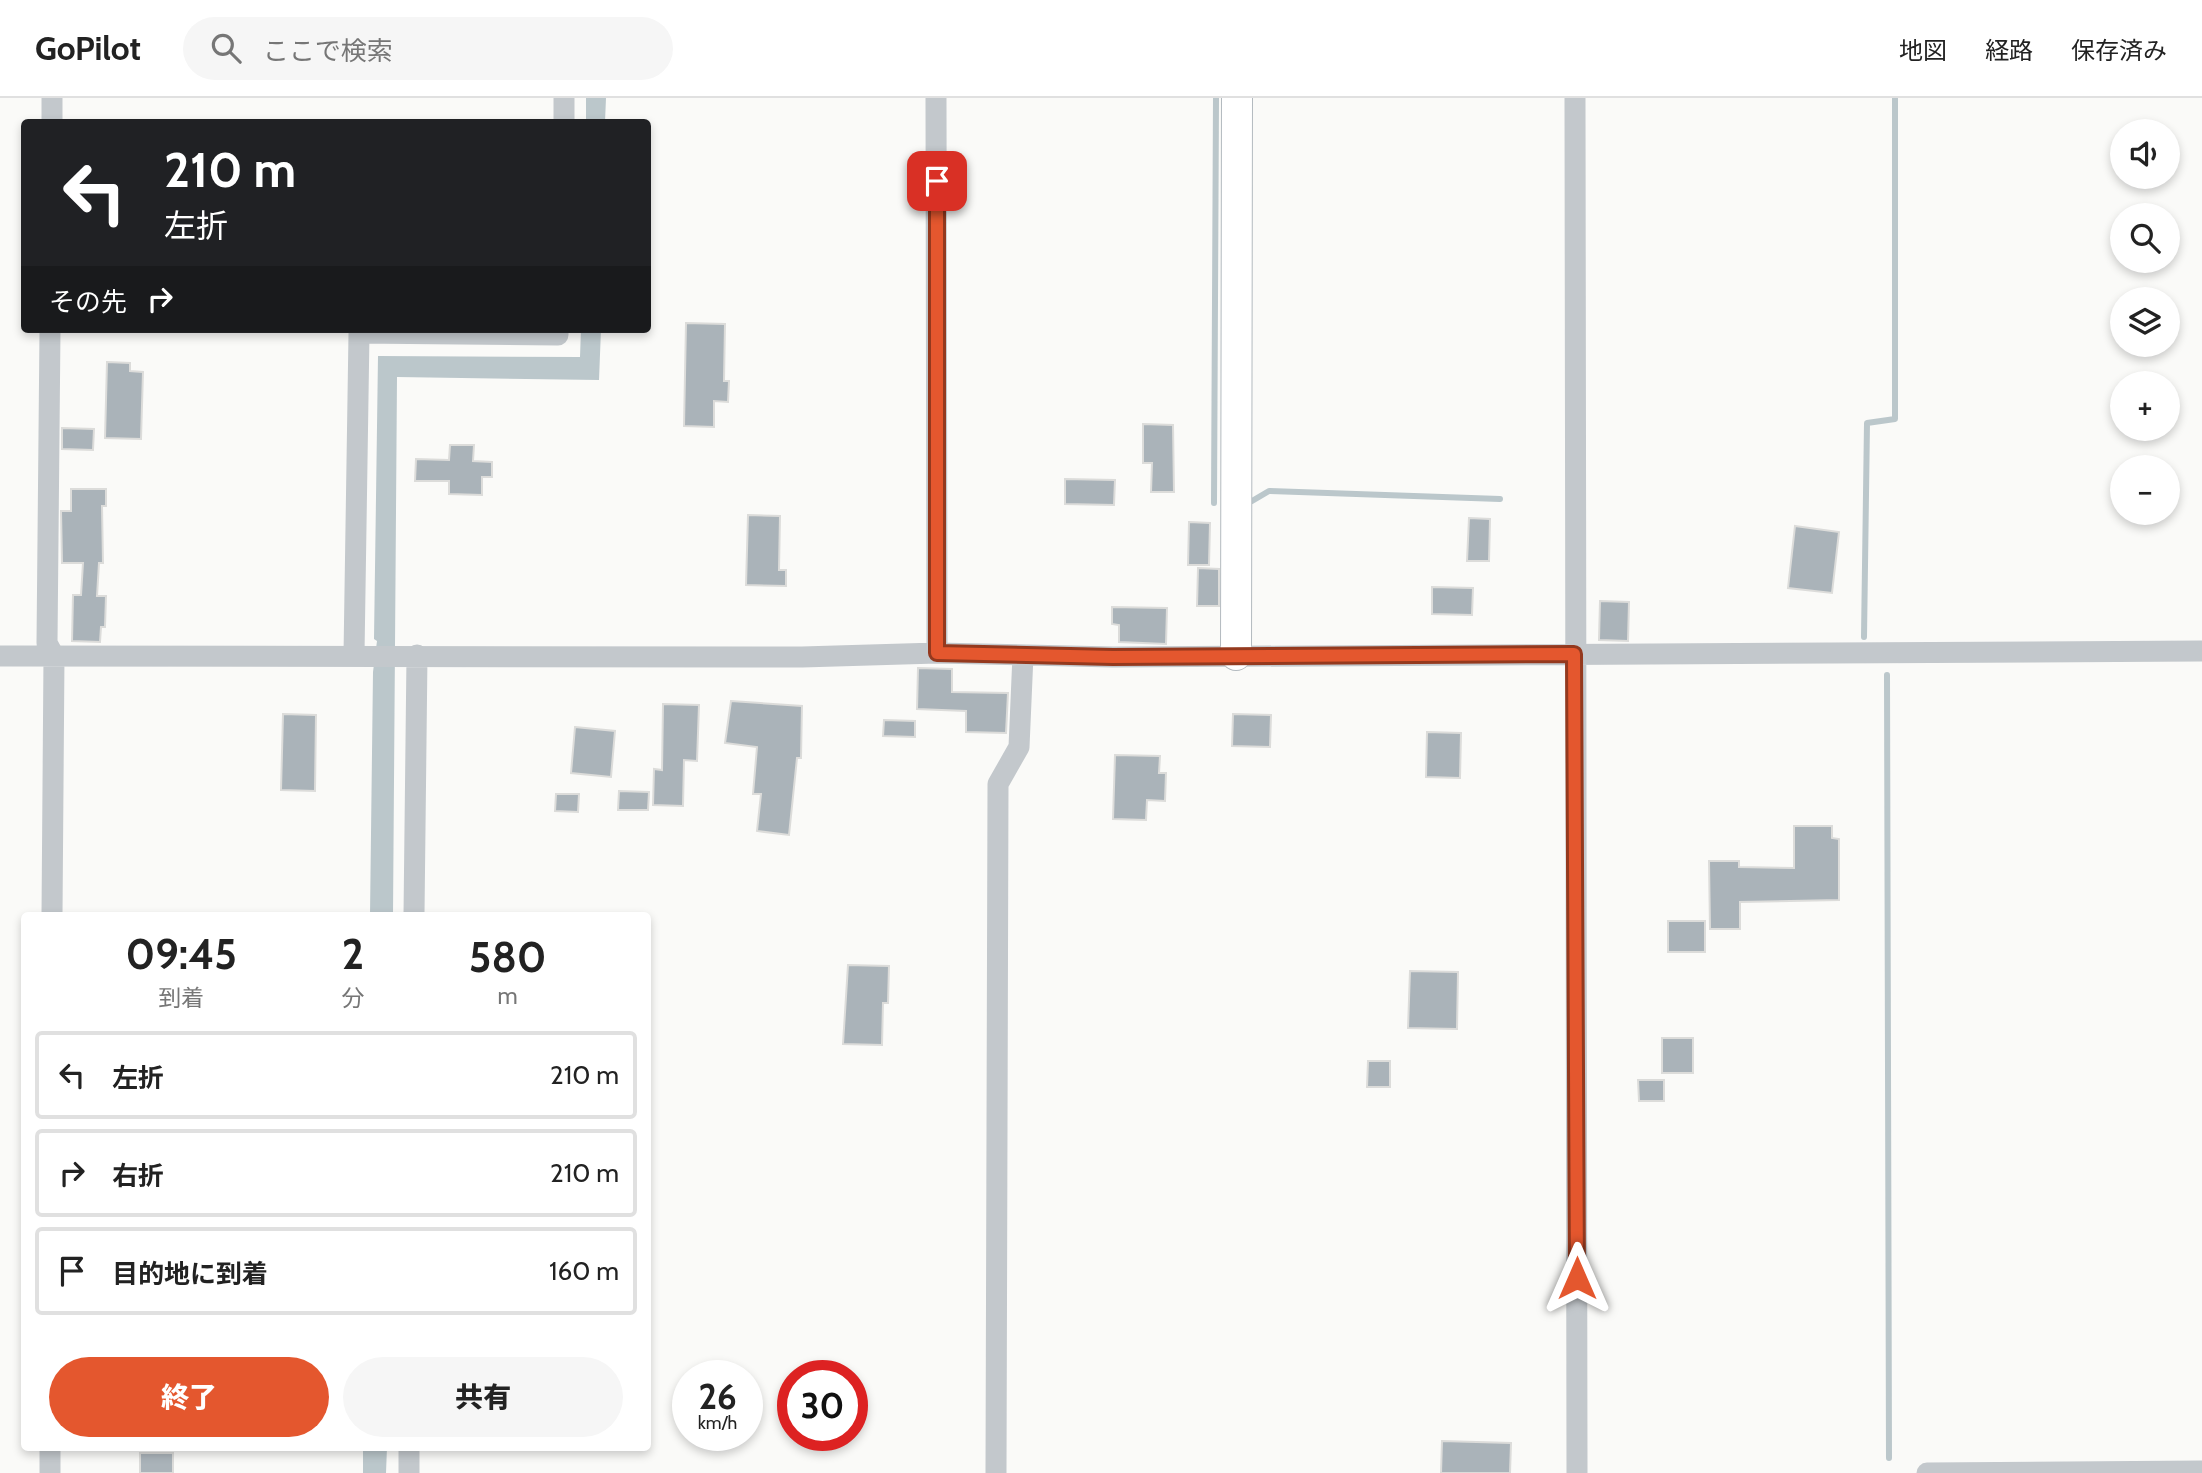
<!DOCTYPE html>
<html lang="ja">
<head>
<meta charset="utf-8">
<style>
  :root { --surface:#fff; --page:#f6f6f6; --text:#222; --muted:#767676; --line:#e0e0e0; --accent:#e4572e }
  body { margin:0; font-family:Cabin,"Noto Sans JP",sans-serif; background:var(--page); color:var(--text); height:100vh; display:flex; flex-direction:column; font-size:26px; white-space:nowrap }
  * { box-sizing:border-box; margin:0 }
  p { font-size:23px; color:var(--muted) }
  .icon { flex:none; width:38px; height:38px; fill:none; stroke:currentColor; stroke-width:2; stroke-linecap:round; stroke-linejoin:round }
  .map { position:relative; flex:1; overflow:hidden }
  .details { position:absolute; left:21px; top:814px; width:630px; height:539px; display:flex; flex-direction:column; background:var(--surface); border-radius:7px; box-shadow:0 4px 10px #0003 }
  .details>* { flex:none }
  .guide { position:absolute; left:21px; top:21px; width:630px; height:214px; border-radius:7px; box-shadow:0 4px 10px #0003; background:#202124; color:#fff; overflow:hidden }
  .controls { position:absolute; left:2110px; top:21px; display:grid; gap:14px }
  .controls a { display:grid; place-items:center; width:70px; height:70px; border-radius:50%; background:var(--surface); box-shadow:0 4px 10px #0003; font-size:35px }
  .speed { position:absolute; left:672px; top:1262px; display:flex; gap:14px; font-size:35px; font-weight:700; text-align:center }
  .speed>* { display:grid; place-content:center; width:91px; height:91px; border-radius:50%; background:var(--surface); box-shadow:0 4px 10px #0003; line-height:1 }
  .speed small { font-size:18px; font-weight:400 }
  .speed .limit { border:10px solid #d22; background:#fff; color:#111 }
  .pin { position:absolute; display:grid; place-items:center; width:60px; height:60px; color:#fff; margin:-30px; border-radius:14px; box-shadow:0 4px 10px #0006 }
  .me { position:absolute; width:77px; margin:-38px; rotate:0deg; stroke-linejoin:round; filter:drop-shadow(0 0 5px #0008) }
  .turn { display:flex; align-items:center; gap:24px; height:147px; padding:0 28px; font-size:32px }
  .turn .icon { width:91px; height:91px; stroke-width:2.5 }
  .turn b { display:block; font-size:49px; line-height:60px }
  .then { display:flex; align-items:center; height:66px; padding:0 28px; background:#0003; gap:14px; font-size:26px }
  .eta { display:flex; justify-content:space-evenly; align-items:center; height:119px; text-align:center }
  .eta b { font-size:42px; font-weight:800; line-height:49px }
  .action { display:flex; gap:14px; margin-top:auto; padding:14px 28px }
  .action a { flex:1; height:80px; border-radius:42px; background:var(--accent); color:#fff; font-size:28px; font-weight:800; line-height:80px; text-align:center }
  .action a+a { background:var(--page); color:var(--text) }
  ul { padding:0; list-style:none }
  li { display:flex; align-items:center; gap:21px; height:88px; margin:0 14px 10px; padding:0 14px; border:4px solid var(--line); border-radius:7px }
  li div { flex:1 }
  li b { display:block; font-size:26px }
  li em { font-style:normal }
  header { display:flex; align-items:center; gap:42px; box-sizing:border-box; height:98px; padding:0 35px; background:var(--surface); border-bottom:2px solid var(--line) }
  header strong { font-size:33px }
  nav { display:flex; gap:38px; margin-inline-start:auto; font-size:24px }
  .search { width:490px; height:63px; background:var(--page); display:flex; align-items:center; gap:18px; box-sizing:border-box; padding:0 24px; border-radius:38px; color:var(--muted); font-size:26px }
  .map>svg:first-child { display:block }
</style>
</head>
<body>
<header>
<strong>GoPilot</strong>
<div class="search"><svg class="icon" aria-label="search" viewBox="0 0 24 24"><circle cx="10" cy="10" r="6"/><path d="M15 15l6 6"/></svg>ここで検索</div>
<nav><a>地図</a><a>経路</a><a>保存済み</a></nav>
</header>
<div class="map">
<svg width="2202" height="1375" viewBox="0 0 2202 1375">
  <rect width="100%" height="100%" fill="#fafaf8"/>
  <path fill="#bbc7cb" d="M 586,0 L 606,0 L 605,24 L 586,24 Z
    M 581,231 L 601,231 L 599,282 L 397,279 L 393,817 L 370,817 L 373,574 L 377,543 L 374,541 L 378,258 L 580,259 Z
    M 363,1349 L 387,1349 L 386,1375 L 363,1375 Z"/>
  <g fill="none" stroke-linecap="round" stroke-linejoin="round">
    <path stroke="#bbc7cb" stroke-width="6" d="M 1252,403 L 1269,393 L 1500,401
      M 1214,405 L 1216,0
      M 1864,539 L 1867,325 L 1895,321 L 1895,0
      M 1887,577 L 1889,1360"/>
  </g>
  <path fill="#aab3b9" stroke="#dcdcda" stroke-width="2" d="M 686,225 L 725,226 L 724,283 L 729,283 L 728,304 L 714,303 L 714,329 L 684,328 Z
    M 107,264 L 130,265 L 130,273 L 143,274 L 141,341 L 105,340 Z
    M 1143,326 L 1173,327 L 1174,394 L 1151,394 L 1152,365 L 1143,365 Z
    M 62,330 L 94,331 L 93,352 L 62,351 Z
    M 450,347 L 474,347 L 473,363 L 492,364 L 492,379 L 482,379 L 482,397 L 449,396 L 449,383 L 415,383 L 416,361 L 449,362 Z
    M 1065,381 L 1115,382 L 1114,407 L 1065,406 Z
    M 71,391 L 106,391 L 106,408 L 102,408 L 103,465 L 99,465 L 97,498 L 106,498 L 105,529 L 101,529 L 100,544 L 72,543 L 73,497 L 81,497 L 83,465 L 62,465 L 61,413 L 71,413 Z
    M 748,417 L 780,418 L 779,472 L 786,472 L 786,488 L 746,487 Z
    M 1469,420 L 1490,421 L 1489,463 L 1467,463 Z
    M 1189,424 L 1210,425 L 1209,467 L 1188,467 Z
    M 1795,428 L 1839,434 L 1832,495 L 1788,490 Z
    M 1198,470 L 1219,471 L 1219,508 L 1197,508 Z
    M 1432,489 L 1473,490 L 1472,517 L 1432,516 Z
    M 1600,503 L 1629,504 L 1628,543 L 1599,542 Z
    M 1112,509 L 1167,510 L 1166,546 L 1119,544 L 1119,527 L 1112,526 Z
    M 918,570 L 952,571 L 952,594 L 1008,595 L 1006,635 L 966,634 L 966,613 L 917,611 Z
    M 731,603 L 802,608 L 801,660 L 797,660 L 789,737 L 757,733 L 761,696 L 753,696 L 757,649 L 725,645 Z
    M 663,606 L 699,607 L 697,663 L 684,662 L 683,708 L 653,707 L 654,671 L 662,672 Z
    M 283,616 L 316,617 L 315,693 L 281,692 Z
    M 1233,616 L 1271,617 L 1270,649 L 1232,648 Z
    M 884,622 L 915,623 L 915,639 L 883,638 Z
    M 575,629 L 615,633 L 611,679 L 571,675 Z
    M 1427,634 L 1461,635 L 1460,680 L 1426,679 Z
    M 1115,657 L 1160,658 L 1159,675 L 1166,675 L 1165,703 L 1147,702 L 1146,722 L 1113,721 Z
    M 619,693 L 649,694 L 648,712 L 618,712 Z
    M 556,696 L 579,696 L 578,714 L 555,713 Z
    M 1794,728 L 1832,728 L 1832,740 L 1839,741 L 1839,802 L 1740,804 L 1740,831 L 1710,831 L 1709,763 L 1739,763 L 1739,769 L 1794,770 Z
    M 1668,823 L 1705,823 L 1705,854 L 1668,854 Z
    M 848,867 L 889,868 L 888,905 L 883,905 L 882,947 L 843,946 Z
    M 1410,873 L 1458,874 L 1457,931 L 1408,930 Z
    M 1662,940 L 1693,940 L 1693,975 L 1662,975 Z
    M 1368,963 L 1390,963 L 1390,989 L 1367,989 Z
    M 1638,982 L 1664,982 L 1664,1003 L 1639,1003 Z
    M 1442,1343 L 1511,1345 L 1510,1375 L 1441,1375 Z
    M 140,1355 L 173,1355 L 173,1375 L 140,1375 Z"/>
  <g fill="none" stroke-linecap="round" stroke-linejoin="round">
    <g stroke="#b3babf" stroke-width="32">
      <path id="secondary" d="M 1236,557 L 1237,0"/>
    </g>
    <path stroke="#c3c8cc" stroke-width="21" d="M 936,0 L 937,555
      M 1575,0 L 1577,1375
      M 52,24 L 52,0
      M 564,24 L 564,0
      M 50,231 L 47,545 L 54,558 L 52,817
      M 354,557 L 359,235 L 558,237 L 558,231
      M 0,558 L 802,559 L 937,555 L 1113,559 L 2202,553
      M 414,817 L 417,557
      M 50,1375 L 50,1349
      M 409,1375 L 409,1349
      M 996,1375 L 998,686 L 1019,649 L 1023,557
      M 1927,1375 L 2202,1373"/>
    <use href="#secondary" stroke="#fff" stroke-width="30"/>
  </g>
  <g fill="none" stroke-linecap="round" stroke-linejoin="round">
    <g stroke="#94391e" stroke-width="18">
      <path id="route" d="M 937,83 L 937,555 L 1113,559 L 1574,556 L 1577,1180"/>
    </g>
    <use href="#route" stroke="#e4572e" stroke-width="12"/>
  </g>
</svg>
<div class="controls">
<a><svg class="icon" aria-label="sound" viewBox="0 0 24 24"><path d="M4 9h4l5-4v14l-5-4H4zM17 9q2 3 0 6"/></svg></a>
<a><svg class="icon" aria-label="search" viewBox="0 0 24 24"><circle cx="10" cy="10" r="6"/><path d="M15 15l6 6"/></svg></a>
<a><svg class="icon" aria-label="layers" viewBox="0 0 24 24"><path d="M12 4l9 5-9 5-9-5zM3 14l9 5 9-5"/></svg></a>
<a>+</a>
<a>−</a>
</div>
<div class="speed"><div>26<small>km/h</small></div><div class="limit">30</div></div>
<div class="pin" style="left:937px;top:83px;background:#d93025"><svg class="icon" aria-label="arrive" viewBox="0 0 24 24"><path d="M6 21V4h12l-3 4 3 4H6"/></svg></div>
<svg class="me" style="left:1577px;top:1180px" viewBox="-20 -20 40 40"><path d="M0-17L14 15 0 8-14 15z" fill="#e4572e" stroke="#fff" stroke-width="4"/></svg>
<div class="guide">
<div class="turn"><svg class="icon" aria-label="left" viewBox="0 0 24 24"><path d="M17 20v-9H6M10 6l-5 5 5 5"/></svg><div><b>210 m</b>左折</div></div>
<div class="then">その先<svg class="icon" aria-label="right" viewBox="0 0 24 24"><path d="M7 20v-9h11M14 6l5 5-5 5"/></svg></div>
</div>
<section class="details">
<div class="eta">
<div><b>09:45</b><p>到着</p></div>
<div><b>2</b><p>分</p></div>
<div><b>580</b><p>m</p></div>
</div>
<ul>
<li><svg class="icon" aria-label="left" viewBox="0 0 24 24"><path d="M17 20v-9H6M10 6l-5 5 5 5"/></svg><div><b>左折</b></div><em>210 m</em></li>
<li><svg class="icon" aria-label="right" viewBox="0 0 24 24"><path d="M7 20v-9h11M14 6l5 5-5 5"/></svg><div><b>右折</b></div><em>210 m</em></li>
<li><svg class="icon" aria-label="arrive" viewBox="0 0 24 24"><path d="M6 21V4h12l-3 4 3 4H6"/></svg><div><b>目的地に到着</b></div><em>160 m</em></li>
</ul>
<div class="action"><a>終了</a><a>共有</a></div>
</section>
</div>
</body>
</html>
